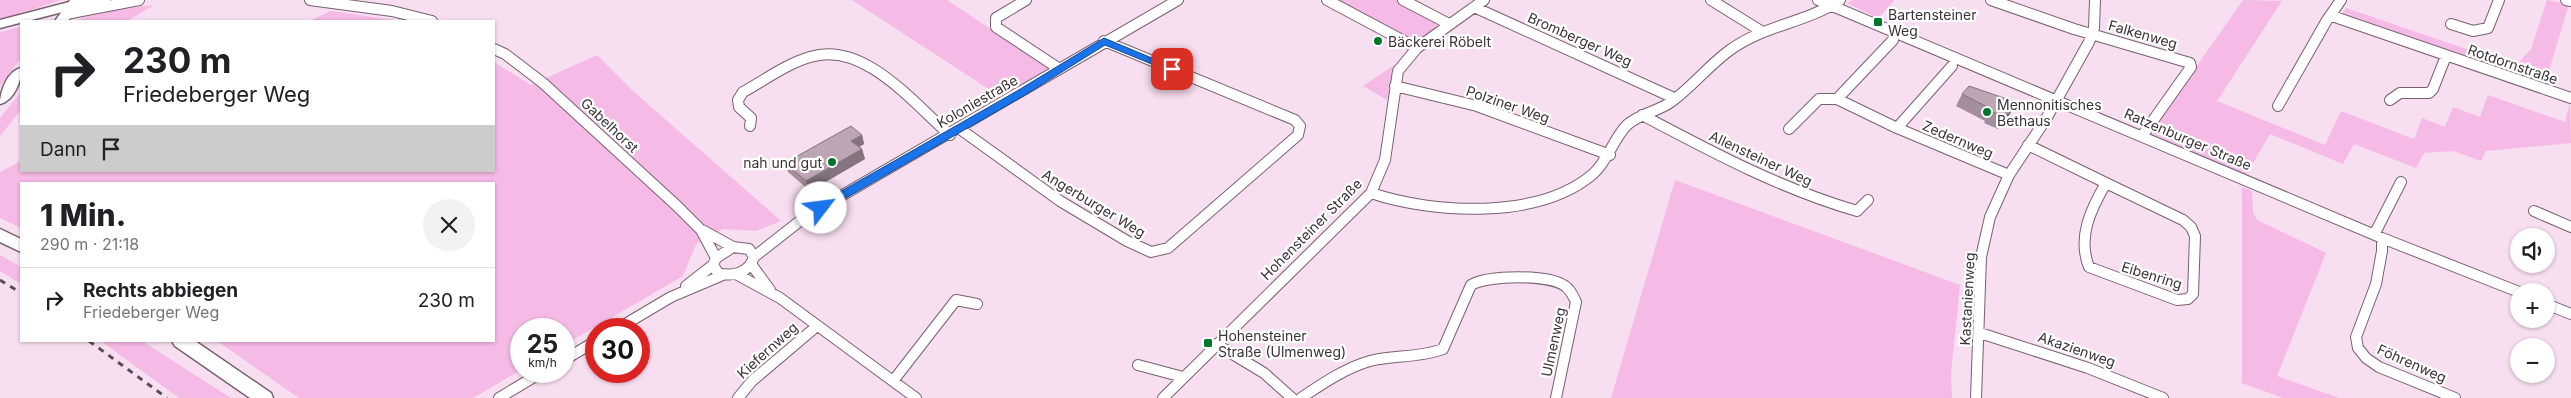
<!DOCTYPE html>
<html lang="de">
<head>
<meta charset="utf-8">
<style>
  :root { --surface:#fff; --page:#f2f2f2; --text:#202124; --muted:#757577; --line:#e0e0e0 }
  body { margin:0; font-family:Inter,sans-serif; background:var(--page); color:var(--text); height:100vh; display:flex; flex-direction:column; font-size:19px; white-space:nowrap }
  * { box-sizing:border-box; margin:0 }
  p { font-size:16px; color:var(--muted) }
  .icon { flex:none; width:28px; height:28px; fill:none; stroke:currentColor; stroke-width:2; stroke-linecap:round; stroke-linejoin:round }
  .map { position:relative; flex:1; overflow:hidden }
  .side { position:absolute; left:20px; top:182px; width:475px; height:160px; display:flex; flex-direction:column; background:var(--surface); border-radius:0px; box-shadow:0 1px 4px #0004 }
  .side>* { flex:none }
  .banner { position:absolute; left:20px; top:20px; width:475px; height:152px; border-radius:0px; box-shadow:0 1px 4px #0004; background:#fff; color:var(--text); overflow:hidden }
  .tools { position:absolute; left:2510px; top:228px; display:grid; gap:10px }
  .tools a { display:grid; place-items:center; width:45px; height:45px; border-radius:50%; background:var(--surface); box-shadow:0 1px 4px #0004; font-size:25px }
  .speed { position:absolute; left:510px; top:318px; display:flex; gap:10px; font-size:25px; font-weight:700; text-align:center }
  .speed>* { display:grid; place-content:center; width:65px; height:65px; border-radius:50%; background:var(--surface); box-shadow:0 1px 4px #0004; line-height:1 }
  .speed small { font-size:12px; font-weight:400 }
  .speed .limit { border:8px solid #d22; background:#fff; color:#111 }
  .pin { position:absolute; display:grid; place-items:center; width:42px; height:42px; color:#fff; margin:-21px; border-radius:10px; box-shadow:0 2px 8px #0006 }
  .me { position:absolute; width:55px; margin:-28px; rotate:60deg; stroke-linejoin:round; filter:drop-shadow(0 0 4px #0008) }
  .turn { display:flex; align-items:center; gap:18px; height:105px; padding:0 20px; font-size:22px }
  .turn .icon { width:65px; height:65px; stroke-width:2.5 }
  .turn b { display:block; font-size:35px; line-height:42px }
  .then { display:flex; align-items:center; height:48px; padding:0 20px; background:#0003; gap:10px; font-size:19px }
  .round { display:grid; place-items:center; flex:none; width:52px; height:52px; border-radius:26px; background:var(--page) }
  .head { display:flex; align-items:center; justify-content:space-between; height:85px; padding:0 20px }
  h1 { font-size:30px; font-weight:800; line-height:38px }
  ul { padding:0; list-style:none }
  li { display:flex; align-items:center; gap:15px; height:65px; padding:0 20px; border-top:1px solid var(--line) }
  li div { flex:1 }
  li b { display:block; font-size:19px }
  li em { font-style:normal }
  .map>svg:first-child { display:block }
</style>
</head>
<body>
<div class="map">
<svg width="2571" height="398" viewBox="0 0 2571 398">
  <rect width="100%" height="100%" fill="#f7def0"/>
  <path fill="#f5bae5" d="M 0,0 L 61,0 L 0,20 Z
    M 852,0 L 947,0 L 1049,68 L 953,124 L 945,120 L 990,90 Z
    M 1339,0 L 1398,0 L 1432,18 L 1437,26 C 1434,33 1421,42 1413,42 Z
    M 1853,0 L 1895,0 L 1878,18 L 1847,3 Z
    M 2243,0 L 2282,1 L 2217,101 L 2325,145 L 2341,111 L 2414,139 L 2422,118 L 2445,127 L 2453,107 L 2480,117 L 2488,95 L 2565,122 L 2570,102 L 2571,143 L 2486,151 L 2481,161 L 2453,151 L 2424,153 L 2416,168 L 2354,144 L 2343,164 L 2270,134 L 2246,175 L 2150,133 Z
    M 2547,0 L 2569,4 L 2545,84 L 2343,13 L 2346,8 L 2516,66 L 2531,49 Z
    M 154,5 L 127,21 L 77,21 C 100,8 128,8 154,5 Z
    M 331,11 L 401,21 L 309,21 Z
    M 21,27 L 21,58 L 0,86 L 0,32 Z
    M 597,55 L 633,91 L 781,221 L 756,231 L 723,229 L 696,244 L 683,276 L 564,345 L 564,329 L 521,329 L 521,370 L 473,398 L 299,398 L 217,341 L 494,341 L 494,184 L 21,184 L 21,228 L 0,218 L 0,172 L 21,161 L 21,171 L 494,171 L 494,62 L 531,85 Z
    M 1394,65 L 1396,66 L 1387,100 L 1363,86 Z
    M 21,92 L 21,110 L 0,136 L 0,118 Z
    M 1675,180 L 1960,285 L 1951,373 L 1952,398 L 1611,398 Z
    M 2242,187 L 2252,191 L 2253,213 L 2257,220 L 2326,253 L 2277,376 L 2339,398 L 2283,398 L 2242,383 Z
    M 0,255 L 21,267 L 21,284 L 0,271 Z
    M 101,341 L 142,341 L 231,398 L 179,398 Z"/>
  <g fill="none" stroke-linecap="round" stroke-linejoin="round">
    <g stroke="#776171" stroke-width="12">
      <path id="street" d="M 310,0 L 392,11 L 432,21
        M 1026,0 L 996,18 L 996,27 L 1058,68
        M 1327,0 L 1417,48
        M 1403,0 L 1449,24
        M 1711,0 L 1761,31
        M 1818,0 L 2382,238 L 2519,292
        M 1991,0 L 2074,29 L 2190,63 L 2191,67 L 2142,136
        M 2566,0 L 2571,1
        M 73,5 L 105,1
        M 1474,7 L 1674,98
        M 66,14 L 139,0
        M 2332,16 L 2571,98
        M 2451,24 L 2473,31 L 2488,28 L 2499,0
        M 1893,40 L 1837,99 L 1897,128
        M 494,49 L 505,54 L 543,83 L 677,206 L 701,230 L 716,258
        M 1952,66 L 1897,128 L 2009,175
        M 1395,86 L 1477,106 L 1610,155
        M 2390,100 L 2400,93 L 2429,93 L 2433,89 L 2446,56
        M 2278,106 L 2327,20 L 2341,0
        M 1642,115 C 1712,152 1781,189 1857,211 L 1868,200
        M 750,126 L 751,118 L 739,107 L 738,100 L 743,92 C 765,80 786,64 810,57 C 864,40 914,104 950,135
        M 960,129 L 1060,201 L 1127,241 L 1151,252 L 1168,248 L 1298,135 L 1300,126 L 1295,120 L 1104,41
        M 1789,129 L 1819,99 L 1837,99
        M 2028,145 L 2106,183
        M 2106,183 L 2183,220 L 2191,227 L 2195,236 L 2193,294 L 2188,299 L 2177,300 L 2089,267 C 2077,237 2091,209 2106,183 Z
        M 1371,193 C 1434,214 1539,220 1593,174 C 1608,161 1613,139 1627,125 C 1640,113 1657,112 1671,102 C 1692,87 1709,65 1730,50 C 1764,25 1806,23 1840,0
        M 2534,211 L 2571,227
        M 702,230 L 733,247
        M 2375,233 L 2401,182
        M 2382,238 L 2382,251 L 2376,284 L 2356,337 L 2358,348 L 2366,358 L 2379,367 L 2455,398
        M 733,247 L 749,249 L 754,257 C 749,273 733,277 718,273 L 713,265 L 716,258 Z
        M 754,257 L 805,217 L 1178,0
        M 751,264 L 770,290
        M 736,274 L 780,298 L 916,398
        M 686,286 L 713,265
        M 2546,304 L 2571,314
        M 617,329 L 671,297 L 723,275
        M 1980,333 L 2088,368 L 2163,398
        M 1216,344 L 1264,373 L 1292,398
        M 564,360 L 596,341
        M 1138,365 L 1183,377
        M 893,381 L 956,300 L 977,304
        M 499,398 L 544,371
        M 738,398 L 752,381 L 817,326
        M 1163,398 L 1371,193 L 1385,160 L 1398,71 L 1417,48 L 1484,0
        M 1301,398 C 1322,384 1345,368 1370,361 C 1394,355 1419,358 1443,349 L 1471,285 C 1488,275 1548,274 1565,286 C 1571,290 1573,296 1576,302 L 1556,398
        M 1976,398 L 1981,257 L 1990,217 L 2009,175 L 2046,119 L 2089,42 L 2094,28 L 2095,0"/>
    </g>
    <g stroke="#776171" stroke-width="3">
      <path id="secondary" d="M 70,0 L 83,0 L 68,21 L 55,21 Z
        M 21,68 C 22,80 14,101 0,104 C 0,92 7,71 21,68 Z"/>
    </g>
    <g stroke="#776171" stroke-width="3">
      <path id="primary" d="M 73,1 L 78,2 L 80,5 L 78,8 L 0,28 L 0,20 Z
        M 0,229 L 21,239 L 21,252 L 0,242 Z
        M 172,341 L 195,341 L 271,393 L 273,398 L 250,398 L 175,346 Z"/>
    </g>
    <use href="#street" stroke="#fff" stroke-width="10"/>
    <use href="#secondary" fill="#fff" fill-rule="evenodd"/>
    <use href="#primary" fill="#fff" fill-rule="evenodd"/>
    <path stroke="#5a4e56" stroke-width="3" stroke-dasharray="6 6" stroke-linecap="butt" d="M 0,280 L 21,293
      M 89,341 L 167,398"/>
  </g>
  <path fill="#a28e9c" d="M 1962,94 L 2010,114 L 1998,129 L 1984,123 L 1985,121 L 1956,106 Z
    M 862,135 L 864,144 L 859,147 L 862,149 L 865,159 L 810,191 L 788,172 L 785,163 Z"/>
  <path fill="#84747f" d="M 2016,102 L 2010,114 L 1998,129 L 2004,117 Z
    M 862,135 L 864,144 L 854,150 L 851,141 Z
    M 862,149 L 865,159 L 810,191 L 806,181 Z"/>
  <path fill="#bca5b5" stroke="#84747f" d="M 1969,86 L 2016,102 L 2004,117 L 1990,111 L 1991,109 L 1962,94 Z
    M 851,126 L 862,135 L 851,141 L 862,149 L 806,181 L 785,163 Z"/>
  <path fill="#1a73e8" stroke="#114b97" d="M 1104,38 L 1178,69 L 1172,72 L 1169,71 L 1105,45 L 1025,95 L 825,210 L 817,210 L 817,205 L 1017,91 Z"/>
  <g fill="#00762b" stroke="#fff" stroke-width="2">
    <rect x="1873" y="17" width="10" height="10" rx="2.5"/>
    <circle cx="1378" cy="41" r="5"/>
    <circle cx="1987" cy="112" r="5"/>
    <circle cx="832" cy="162" r="5"/>
    <rect x="1203" y="338" width="10" height="10" rx="2.5"/>
  </g>
  <g text-anchor="middle" dominant-baseline="central" stroke-width="4.5" stroke-linejoin="round" paint-order="stroke">
    <g font-size="14" fill="#3b3238" stroke="#fff" text-anchor="start">
      <text x="1888" y="14">Bartensteiner<tspan x="1888" dy="16">Weg</tspan></text>
      <text x="1388" y="41">Bäckerei Röbelt</text>
      <text x="1997" y="104">Mennonitisches<tspan x="1997" dy="16">Bethaus</tspan></text>
      <text x="822" y="162" text-anchor="end">nah und gut</text>
      <text x="1218" y="335">Hohensteiner<tspan x="1218" dy="16">Straße (Ulmenweg)</tspan></text>
    </g>
    <g font-size="14" fill="#3b3238" stroke="#fff">
      <text transform="translate(2143 34) rotate(16)">Falkenweg</text>
      <text transform="translate(1580 39) rotate(24)">Bromberger Weg</text>
      <text transform="translate(2513 64) rotate(19)">Rotdornstraße</text>
      <text transform="translate(977 101) rotate(-30)">Koloniestraße</text>
      <text transform="translate(1508 104) rotate(19)">Polziner Weg</text>
      <text transform="translate(610 125) rotate(43)">Gabelhorst</text>
      <text transform="translate(1958 139) rotate(23)">Zedernweg</text>
      <text transform="translate(2188 139) rotate(23)">Ratzenburger Straße</text>
      <text transform="translate(1761 158) rotate(25)">Allensteiner Weg</text>
      <text transform="translate(1094 203) rotate(31)">Angerburger Weg</text>
      <text transform="translate(1311 229) rotate(-45)">Hohensteiner Straße</text>
      <text transform="translate(2152 275) rotate(17)">Eibenring</text>
      <text transform="translate(1967 299) rotate(-87)">Kastanienweg</text>
      <text transform="translate(1553 342) rotate(-78)">Ulmenweg</text>
      <text transform="translate(2077 349) rotate(19)">Akazienweg</text>
      <text transform="translate(767 350) rotate(-42)">Kiefernweg</text>
      <text transform="translate(2412 363) rotate(24)">Föhrenweg</text>
    </g>
  </g>
</svg>
<div class="tools">
<a><svg class="icon" aria-label="sound" viewBox="0 0 24 24"><path d="M4 9h4l5-4v14l-5-4H4zM17 9q2 3 0 6"/></svg></a>
<a>+</a>
<a>−</a>
</div>
<div class="speed"><div>25<small>km/h</small></div><div class="limit">30</div></div>
<div class="pin" style="left:1172px;top:69px;background:#d93025"><svg class="icon" aria-label="arrive" viewBox="0 0 24 24"><path d="M6 21V4h12l-3 4 3 4H6"/></svg></div>
<svg class="me" style="left:821px;top:208px" viewBox="-20 -20 40 40"><circle r="19" fill="#fff"/><path d="M0-13L10 11 0 6-10 11z" fill="#1a73e8"/></svg>
<div class="banner">
<div class="turn"><svg class="icon" aria-label="right" viewBox="0 0 24 24"><path d="M7 20v-9h11M14 6l5 5-5 5"/></svg><div><b>230 m</b>Friedeberger Weg</div></div>
<div class="then">Dann<svg class="icon" aria-label="arrive" viewBox="0 0 24 24"><path d="M6 21V4h12l-3 4 3 4H6"/></svg></div>
</div>
<section class="side">
<div class="head"><div><h1>1 Min.</h1><p>290 m · 21:18</p></div><a class="round"><svg class="icon" aria-label="close" viewBox="0 0 24 24"><path d="M6 6l12 12M18 6L6 18"/></svg></a></div>
<ul>
<li><svg class="icon" aria-label="right" viewBox="0 0 24 24"><path d="M7 20v-9h11M14 6l5 5-5 5"/></svg><div><b>Rechts abbiegen</b><p>Friedeberger Weg</p></div><em>230 m</em></li>
</ul>
</section>
</div>
</body>
</html>
